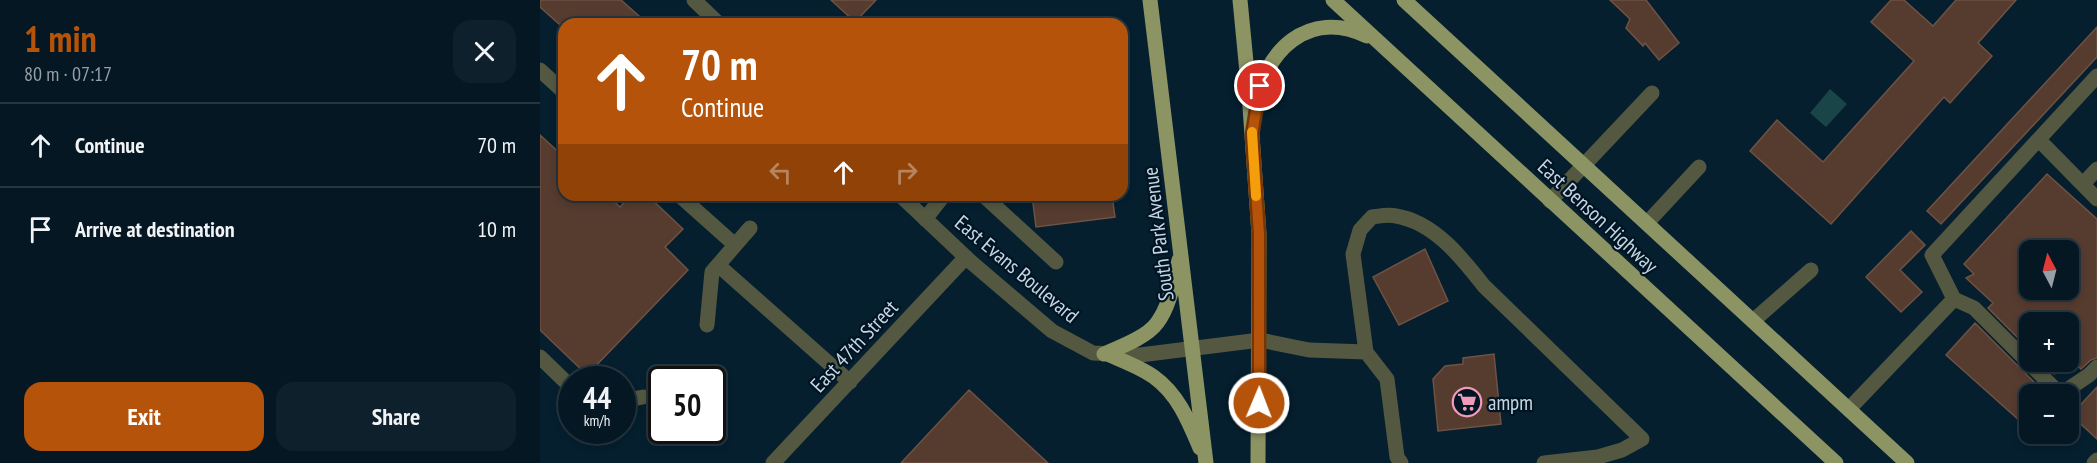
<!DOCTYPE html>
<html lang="en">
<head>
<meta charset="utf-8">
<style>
  :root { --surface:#041723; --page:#0d202b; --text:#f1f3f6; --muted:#979fa6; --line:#253641; --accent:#b45309 }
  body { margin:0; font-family:"PT Sans Narrow",sans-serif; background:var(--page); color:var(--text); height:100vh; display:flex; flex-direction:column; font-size:22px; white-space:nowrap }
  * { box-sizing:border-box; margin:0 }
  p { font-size:20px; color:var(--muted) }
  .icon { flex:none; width:33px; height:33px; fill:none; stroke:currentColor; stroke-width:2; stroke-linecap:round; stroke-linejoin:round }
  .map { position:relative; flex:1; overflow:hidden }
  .details { display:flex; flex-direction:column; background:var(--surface); width:540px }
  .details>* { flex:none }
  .banner { position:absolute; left:18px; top:18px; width:570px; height:183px; border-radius:18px; box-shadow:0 3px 9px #0003,0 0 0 2px var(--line); background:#b45309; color:#fff; overflow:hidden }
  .needle { width:39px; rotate:353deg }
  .fabs { position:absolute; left:1479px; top:240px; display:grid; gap:12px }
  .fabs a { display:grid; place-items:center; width:60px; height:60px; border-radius:12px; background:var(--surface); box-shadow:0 3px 9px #0003,0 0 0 2px var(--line); font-size:30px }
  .speed { position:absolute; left:18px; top:366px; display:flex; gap:12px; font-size:30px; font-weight:700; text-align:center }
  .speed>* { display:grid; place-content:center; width:78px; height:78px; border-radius:50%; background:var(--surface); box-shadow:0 3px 9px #0003,0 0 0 2px var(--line); line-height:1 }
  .speed small { font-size:15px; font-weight:400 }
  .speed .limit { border:3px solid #111; border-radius:9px; background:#fff; color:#111 }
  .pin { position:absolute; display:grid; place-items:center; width:51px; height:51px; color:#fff; margin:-26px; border:3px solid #fff; border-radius:50%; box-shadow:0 2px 6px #0007 }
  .me { position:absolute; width:66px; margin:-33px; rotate:1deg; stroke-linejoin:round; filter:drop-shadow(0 0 4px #0008) }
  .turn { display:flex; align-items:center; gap:21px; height:126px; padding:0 24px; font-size:27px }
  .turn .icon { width:78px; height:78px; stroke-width:2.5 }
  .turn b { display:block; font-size:42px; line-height:51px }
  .lanes { display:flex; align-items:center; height:57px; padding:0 24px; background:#0003; justify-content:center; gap:30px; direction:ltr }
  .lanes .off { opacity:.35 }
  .round { display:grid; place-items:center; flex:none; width:63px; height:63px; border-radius:18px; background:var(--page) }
  .overview { display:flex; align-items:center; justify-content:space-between; height:102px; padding:0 24px }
  h1 { font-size:36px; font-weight:800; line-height:45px; color:var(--accent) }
  .action { display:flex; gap:12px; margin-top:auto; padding:12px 24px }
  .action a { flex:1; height:69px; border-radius:18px; background:var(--accent); color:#fff; font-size:24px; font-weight:800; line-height:69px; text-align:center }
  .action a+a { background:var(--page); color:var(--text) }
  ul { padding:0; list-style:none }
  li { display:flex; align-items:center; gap:18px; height:84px; padding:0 24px; border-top:2px solid var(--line) }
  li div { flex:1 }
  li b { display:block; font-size:22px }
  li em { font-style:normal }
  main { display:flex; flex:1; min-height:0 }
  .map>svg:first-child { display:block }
</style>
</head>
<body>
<main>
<section class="details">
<div class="overview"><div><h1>1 min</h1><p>80 m · 07:17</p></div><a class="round"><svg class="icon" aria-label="close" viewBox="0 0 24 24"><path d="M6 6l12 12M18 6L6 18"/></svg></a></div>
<ul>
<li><svg class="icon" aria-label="ahead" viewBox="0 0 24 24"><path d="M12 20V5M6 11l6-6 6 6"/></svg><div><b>Continue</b></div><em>70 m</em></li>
<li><svg class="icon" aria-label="arrive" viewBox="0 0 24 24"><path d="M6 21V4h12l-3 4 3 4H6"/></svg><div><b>Arrive at destination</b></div><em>10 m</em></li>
</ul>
<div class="action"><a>Exit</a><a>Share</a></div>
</section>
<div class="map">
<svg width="1557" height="463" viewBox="0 0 1557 463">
  <rect width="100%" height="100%" fill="#051f2f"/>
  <path fill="#1a4548" d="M 1290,89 L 1307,104 L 1286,127 L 1270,113 Z"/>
  <path fill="#563b2f" stroke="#6e5244" stroke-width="1.5" fill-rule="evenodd" d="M 0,0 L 81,0 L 108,24 L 19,24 L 0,7 Z
    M 291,0 L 336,0 L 315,22 Z
    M 1070,0 L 1106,0 L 1139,43 L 1119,60 L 1105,43 L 1103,46 L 1086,28 L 1090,19 Z
    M 1351,0 L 1364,0 L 1393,26 L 1416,0 L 1476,0 L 1438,43 L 1452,56 L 1410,103 L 1404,97 L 1291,224 L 1210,151 L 1237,120 L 1283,162 L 1374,61 L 1331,22 Z
    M 1557,27 L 1557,57 L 1401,224 L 1387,211 Z
    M 0,135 L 24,157 L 24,195 L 67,195 L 80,207 L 91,195 L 107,195 L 143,229 L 125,247 L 148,270 L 47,375 L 0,330 Z
    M 1507,174 L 1557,219 L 1557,358 L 1551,360 L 1541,369 L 1528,357 L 1528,322 L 1490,322 L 1490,350 L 1448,308 L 1453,303 L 1426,278 L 1434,274 L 1424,264 ZM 1490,250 L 1528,250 L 1528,290 L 1490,290 Z
    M 492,195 L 572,195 L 575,217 L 496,227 Z
    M 1371,231 L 1385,245 L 1360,270 L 1382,292 L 1361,312 L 1326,277 Z
    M 885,249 L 908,301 L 859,325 L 833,277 Z
    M 1435,323 L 1500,388 L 1494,394 L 1490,394 L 1490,410 L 1480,421 L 1406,355 Z
    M 954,354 L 961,424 L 898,431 L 893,379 L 905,366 L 923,364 L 923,358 Z
    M 1501,362 L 1526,362 L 1514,374 Z
    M 1557,387 L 1557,439 L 1531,415 Z
    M 429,390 L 508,463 L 361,463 Z"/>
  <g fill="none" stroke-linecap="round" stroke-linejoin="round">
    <path stroke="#545841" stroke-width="15" d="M 154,0 L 179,24
      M 0,70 L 24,92
      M 1499,140 L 1557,199
      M 1543,184 L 1557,169
      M 139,195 L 195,245
      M 360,195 L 431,262 L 512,331 L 553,353 L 600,355 L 720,340 L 769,350 L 826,352
      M 443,195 L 516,262
      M 1010,201 L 1112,93
      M 385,219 L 404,195
      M 1107,223 L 1159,167
      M 178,265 L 310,382
      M 1213,321 L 1271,270
      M 167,325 L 172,272 L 210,228
      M 0,357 L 32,388
      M 1520,394 L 1434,308 L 1414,299 L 1392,255 L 1557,76
      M 1521,394 L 1549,375 L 1557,367
      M 82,401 L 103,397
      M 1309,409 L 1414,299
      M 233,463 L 426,257
      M 861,463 L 857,457 L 847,379 L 826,352 L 813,254 L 820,230 L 832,217 C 840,216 849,214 856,216 C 894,222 922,258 944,286 L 1102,439 L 1082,450 L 1058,457 L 1004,463
      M 1554,463 L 1557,460"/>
    <path stroke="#8c9464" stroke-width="15" d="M 610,0 L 666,463
      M 700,0 L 709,93 L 719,234 L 718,463
      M 793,0 L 1296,463
      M 864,0 L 1367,463
      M 715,108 C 724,51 768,8 827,36
      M 564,354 C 580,347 607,337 617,323 C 630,306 634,280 639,260
      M 567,354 C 583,361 600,367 614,377 C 638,394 649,422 660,448"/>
  </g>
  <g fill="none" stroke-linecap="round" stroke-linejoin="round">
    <g stroke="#753606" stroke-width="15">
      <path id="route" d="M 719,403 L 719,234 L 712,135 L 720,86"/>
    </g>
    <use href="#route" stroke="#b45309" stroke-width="10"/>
    <path stroke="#f59e0b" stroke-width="10" d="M 712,132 L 716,196"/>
  </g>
  <defs>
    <g id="supermarket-ring" transform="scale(1.5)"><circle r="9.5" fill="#001524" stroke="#f09ab7" stroke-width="1.5"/><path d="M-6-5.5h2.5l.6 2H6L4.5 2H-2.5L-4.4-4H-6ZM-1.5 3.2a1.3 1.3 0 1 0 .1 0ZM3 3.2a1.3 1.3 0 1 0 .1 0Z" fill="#f09ab7"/></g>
  </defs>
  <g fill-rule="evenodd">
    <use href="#supermarket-ring" x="927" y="402"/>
  </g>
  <g text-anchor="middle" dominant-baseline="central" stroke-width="4.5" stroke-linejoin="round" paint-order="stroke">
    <g font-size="21" fill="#c8d6e1" stroke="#001524">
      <text transform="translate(1058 216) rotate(43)">East Benson Highway</text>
      <text transform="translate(618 234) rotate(-97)">South Park Avenue</text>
      <text transform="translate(477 269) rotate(40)">East Evans Boulevard</text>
      <text transform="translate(314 346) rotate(-47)">East 47th Street</text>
    </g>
    <g font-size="21" fill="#c8d6e1" stroke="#001524" text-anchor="start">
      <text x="948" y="402">ampm</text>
    </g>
  </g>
</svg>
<div class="fabs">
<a><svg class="needle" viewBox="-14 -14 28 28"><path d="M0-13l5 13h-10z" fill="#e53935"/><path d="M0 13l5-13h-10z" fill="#979fa6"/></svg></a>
<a>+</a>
<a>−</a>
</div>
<div class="speed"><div>44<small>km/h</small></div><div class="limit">50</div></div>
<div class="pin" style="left:720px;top:86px;background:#d93025"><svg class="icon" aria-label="arrive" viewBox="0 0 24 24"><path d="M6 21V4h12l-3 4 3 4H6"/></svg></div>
<svg class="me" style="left:719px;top:403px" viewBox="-20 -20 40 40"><circle r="17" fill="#b45309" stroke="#fff" stroke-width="3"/><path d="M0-11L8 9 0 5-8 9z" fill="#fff"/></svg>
<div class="banner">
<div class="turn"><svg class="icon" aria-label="ahead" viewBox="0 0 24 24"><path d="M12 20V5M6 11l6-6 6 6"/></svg><div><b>70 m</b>Continue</div></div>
<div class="lanes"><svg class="icon off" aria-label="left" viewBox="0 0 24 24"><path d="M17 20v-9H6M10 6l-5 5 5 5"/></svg><svg class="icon" aria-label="ahead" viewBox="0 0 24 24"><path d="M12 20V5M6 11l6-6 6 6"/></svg><svg class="icon off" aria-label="right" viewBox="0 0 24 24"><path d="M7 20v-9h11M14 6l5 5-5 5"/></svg></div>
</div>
</div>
</main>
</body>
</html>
